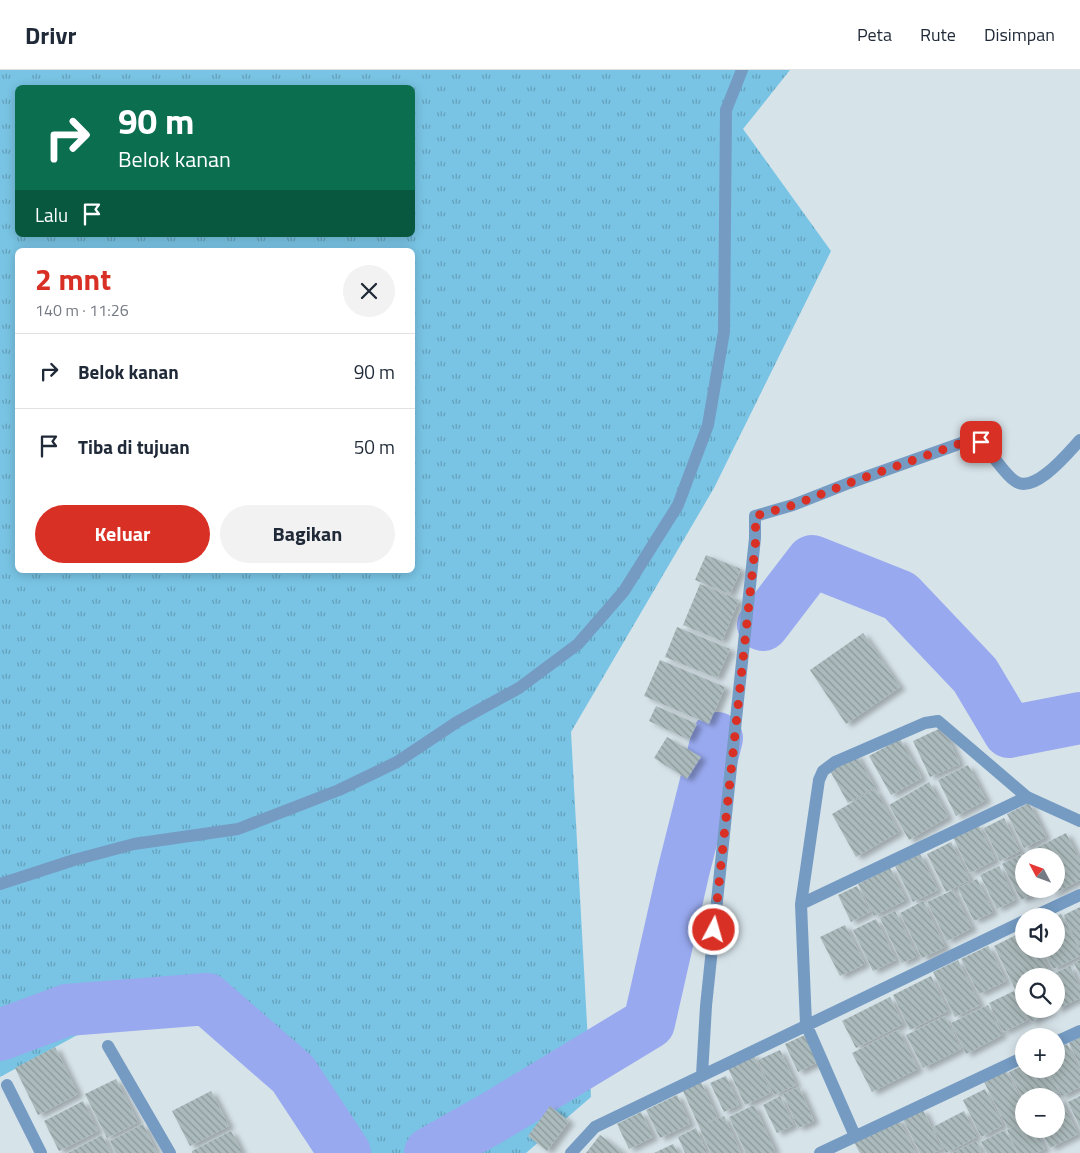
<!DOCTYPE html>
<html lang="id">
<head>
<meta charset="utf-8">
<style>
  :root { --surface:#fff; --page:#f2f2f3; --text:#1f2937; --muted:#747a83; --line:#e0e1e3; --accent:#d93025 }
  body { margin:0; font-family:"Titillium Web",sans-serif; background:var(--page); color:var(--text); height:100vh; display:flex; flex-direction:column; font-size:19px; white-space:nowrap }
  * { box-sizing:border-box; margin:0 }
  p { font-size:16px; color:var(--muted) }
  .icon { flex:none; width:28px; height:28px; fill:none; stroke:currentColor; stroke-width:2; stroke-linecap:round; stroke-linejoin:round }
  .map { position:relative; flex:1; overflow:hidden }
  .details { position:absolute; left:15px; top:178px; width:400px; height:325px; display:flex; flex-direction:column; background:var(--surface); border-radius:8px; box-shadow:0 2px 12px #0003 }
  .details>* { flex:none }
  .hud { position:absolute; left:15px; top:15px; width:400px; height:152px; border-radius:8px; box-shadow:0 2px 12px #0003; background:#0b6e4f; color:#fff; overflow:hidden }
  .needle { width:32px; rotate:311deg }
  .fabs { position:absolute; left:1015px; top:778px; display:grid; gap:10px }
  .fabs a { display:grid; place-items:center; width:50px; height:50px; border-radius:50%; background:var(--surface); box-shadow:0 2px 12px #0003; font-size:25px }
  .pin { position:absolute; display:grid; place-items:center; width:42px; height:42px; color:#fff; margin:-21px; border-radius:10px; box-shadow:0 2px 8px #0006 }
  .me { position:absolute; width:55px; margin:-28px; rotate:6deg; stroke-linejoin:round; filter:drop-shadow(0 0 4px #0008) }
  .turn { display:flex; align-items:center; gap:18px; height:105px; padding:0 20px; font-size:22px }
  .turn .icon { width:65px; height:65px; stroke-width:2.5 }
  .turn b { display:block; font-size:35px; line-height:42px }
  .then { display:flex; align-items:center; height:48px; padding:0 20px; background:#0003; gap:10px; font-size:19px }
  .round { display:grid; place-items:center; flex:none; width:52px; height:52px; border-radius:26px; background:var(--page) }
  .head { display:flex; align-items:center; justify-content:space-between; height:85px; padding:0 20px }
  h1 { font-size:30px; font-weight:700; line-height:38px; color:var(--accent) }
  .primary-button { display:flex; gap:10px; margin-top:auto; padding:10px 20px }
  .primary-button a { flex:1; height:58px; border-radius:30px; background:var(--accent); color:#fff; font-size:20px; font-weight:700; line-height:58px; text-align:center }
  .primary-button a+a { background:var(--page); color:var(--text) }
  ul { padding:0; list-style:none }
  li { display:flex; align-items:center; gap:15px; height:75px; padding:0 20px; border-top:1px solid var(--line) }
  li div { flex:1 }
  li b { display:block; font-size:19px }
  li em { font-style:normal }
  header { display:flex; align-items:center; gap:30px; box-sizing:border-box; height:70px; padding:0 25px; background:var(--surface); border-bottom:1px solid var(--line) }
  header strong { font-size:24px }
  nav { display:flex; gap:28px; margin-inline-start:auto; font-size:18px }
  .map>svg:first-child { display:block }
</style>
</head>
<body>
<header>
<strong>Drivr</strong>
<nav><a>Peta</a><a>Rute</a><a>Disimpan</a></nav>
</header>
<div class="map">
<svg width="1080" height="1083" viewBox="0 0 1080 1083">
  <defs>
    <pattern id="grass-tufts" width="24" height="20" patternUnits="userSpaceOnUse" patternTransform="scale(1.25)"><rect width="24" height="20" fill="#79c4e4"/><path d="M3 7l-1-3M5 7V3M7 7l1-3M15 17l-1-3M17 17v-4M19 17l1-3" fill="none" stroke="#64a0ba"/></pattern>
    <pattern id="building-back-hatch" width="6" height="6" patternUnits="userSpaceOnUse" patternTransform="scale(1.25)"><rect width="6" height="6" fill="#abbabc"/><path d="M-1 5l2 2M0 0l6 6M5-1l2 2" fill="none" stroke="#8c989a"/></pattern>
    <filter id="shadow"><feDropShadow dx="5.5" dy="3" stdDeviation="2.5" flood-color="#0004"/></filter>
  </defs>
  <rect width="100%" height="100%" fill="#d6e3e9"/>
  <path fill="url(#grass-tufts)" fill-rule="evenodd" d="M 0,0 L 790,0 L 743,59 L 831,181 L 714,418 L 571,662 L 591,1027 L 526,1083 L 327,1083 L 299,1042 L 213,952 L 81,963 L 0,1007 ZM 18,18 L 412,18 L 412,165 L 18,165 ZM 18,180 L 412,180 L 412,500 L 18,500 Z"/>
  <g fill="none" stroke-linecap="round" stroke-linejoin="round">
    <path stroke="#98a9ef" stroke-width="52" d="M 763,555 L 812,491 L 900,526 L 975,605 L 1009,662 L 1080,648
      M 0,965 L 67,940 L 207,929 L 293,1004 L 345,1083
      M 430,1083 L 492,1048 L 649,953 L 683,803 L 717,668"/>
  </g>
  <path fill="url(#building-back-hatch)" filter="url(#shadow)" d="M 706,485 L 741,499 L 730,524 L 695,510 Z
    M 700,514 L 739,530 L 722,571 L 683,555 Z
    M 677,557 L 730,579 L 717,608 L 665,587 Z
    M 863,563 L 900,617 L 846,654 L 810,600 Z
    M 660,590 L 725,617 L 709,654 L 644,626 Z
    M 656,636 L 697,654 L 689,670 L 649,651 Z
    M 943,657 L 960,694 L 930,707 L 913,671 Z
    M 667,667 L 701,687 L 687,709 L 654,688 Z
    M 900,669 L 922,708 L 891,725 L 869,686 Z
    M 856,684 L 875,717 L 848,733 L 829,699 Z
    M 968,695 L 986,730 L 956,746 L 938,710 Z
    M 929,712 L 948,747 L 909,770 L 889,735 Z
    M 875,719 L 899,762 L 856,787 L 832,744 Z
    M 1029,733 L 1046,767 L 1024,778 L 1007,744 Z
    M 1004,748 L 1020,781 L 1000,791 L 984,758 Z
    M 978,754 L 995,790 L 970,803 L 953,767 Z
    M 1066,763 L 1080,791 L 1080,810 L 1053,824 L 1051,819 L 1056,819 L 1056,786 L 1034,786 L 1032,780 Z
    M 951,772 L 970,810 L 946,822 L 927,784 Z
    M 1026,782 L 1029,786 L 1024,786 L 1024,819 L 1044,819 L 1021,830 L 1002,794 Z
    M 920,784 L 938,820 L 913,832 L 895,796 Z
    M 999,796 L 1015,830 L 997,839 L 980,805 Z
    M 890,798 L 906,830 L 874,846 L 858,814 Z
    M 977,809 L 993,842 L 974,851 L 958,818 Z
    M 857,816 L 870,842 L 851,852 L 838,825 Z
    M 953,820 L 972,858 L 947,871 L 927,832 Z
    M 923,831 L 945,877 L 922,888 L 900,843 Z
    M 1080,837 L 1080,879 L 1064,845 Z
    M 895,841 L 917,886 L 902,893 L 880,848 Z
    M 1061,844 L 1080,881 L 1080,886 L 1053,899 L 1043,879 L 1056,879 L 1056,846 Z
    M 876,849 L 896,890 L 873,901 L 853,860 Z
    M 845,855 L 865,894 L 840,906 L 820,867 Z
    M 1024,861 L 1024,879 L 1039,879 L 1050,902 L 1041,906 L 1024,906 L 1024,915 L 1015,919 L 994,876 Z
    M 988,876 L 1006,911 L 979,924 L 961,889 Z
    M 958,890 L 980,935 L 955,947 L 933,902 Z
    M 1080,890 L 1080,905 L 1074,893 Z
    M 1070,896 L 1080,918 L 1080,928 L 1056,940 L 1056,906 L 1049,906 Z
    M 931,906 L 948,941 L 910,960 L 893,925 Z
    M 1024,918 L 1024,938 L 1016,922 Z
    M 1014,921 L 1028,950 L 1003,962 L 989,933 Z
    M 890,927 L 903,954 L 856,978 L 842,951 Z
    M 988,935 L 1002,965 L 966,984 L 951,953 Z
    M 1024,939 L 1052,939 L 1053,940 L 1031,952 Z
    M 945,946 L 961,979 L 923,998 L 906,965 Z
    M 898,960 L 918,999 L 872,1022 L 852,983 Z
    M 807,964 L 820,991 L 798,1002 L 785,974 Z
    M 1080,967 L 1080,996 L 1069,973 Z
    M 1067,974 L 1080,1000 L 1080,1017 L 1062,1026 L 1048,999 L 1056,999 L 1056,980 Z
    M 55,977 L 78,1024 L 38,1045 L 15,998 Z
    M 780,980 L 796,1015 L 774,1025 L 758,990 Z
    M 753,984 L 771,1023 L 745,1035 L 727,996 Z
    M 1024,995 L 1024,999 L 1046,999 L 1059,1023 L 1053,1026 L 1024,1026 L 1024,1031 L 1009,1002 Z
    M 1005,999 L 1024,1036 L 1024,1059 L 1035,1059 L 1045,1079 L 1036,1083 L 1018,1083 L 1007,1060 L 1022,1052 L 1008,1059 L 983,1010 Z
    M 726,1006 L 739,1035 L 724,1042 L 710,1013 Z
    M 116,1009 L 138,1052 L 107,1068 L 85,1024 Z
    M 701,1012 L 717,1047 L 705,1054 L 724,1046 L 741,1083 L 711,1083 L 683,1021 Z
    M 799,1017 L 814,1051 L 798,1058 L 783,1024 Z
    M 985,1019 L 1003,1055 L 981,1067 L 963,1030 Z
    M 211,1021 L 229,1056 L 190,1076 L 172,1041 Z
    M 677,1025 L 690,1054 L 660,1068 L 646,1040 Z
    M 780,1026 L 794,1055 L 777,1063 L 763,1035 Z
    M 1080,1026 L 1080,1057 L 1068,1032 Z
    M 1060,1028 L 1078,1064 L 1050,1078 L 1040,1059 L 1056,1059 L 1056,1030 Z
    M 83,1031 L 98,1061 L 59,1081 L 44,1051 Z
    M 754,1035 L 775,1081 L 770,1083 L 746,1083 L 729,1047 Z
    M 550,1036 L 569,1051 L 547,1081 L 528,1066 Z
    M 923,1040 L 942,1079 L 933,1083 L 920,1083 L 903,1049 Z
    M 964,1041 L 977,1067 L 946,1083 L 933,1057 Z
    M 641,1042 L 653,1067 L 629,1079 L 617,1054 Z
    M 898,1048 L 916,1083 L 860,1083 L 853,1070 Z
    M 143,1054 L 157,1083 L 116,1083 L 110,1071 Z
    M 696,1058 L 707,1083 L 685,1083 L 678,1067 Z
    M 1005,1060 L 1017,1083 L 987,1083 L 981,1072 Z
    M 231,1061 L 242,1083 L 192,1083 L 192,1081 Z
    M 102,1065 L 111,1083 L 68,1083 Z
    M 600,1065 L 624,1083 L 586,1083 Z
    M 976,1071 L 982,1083 L 952,1083 Z
    M 673,1074 L 678,1083 L 654,1083 Z"/>
  <g fill="none" stroke-linecap="round" stroke-linejoin="round">
    <path stroke="#759bc3" stroke-width="12" d="M 0,814 L 74,790 L 134,774 L 238,759 L 339,720 L 397,692 L 457,652 L 519,618 L 578,574 L 624,521 L 678,435 L 708,355 L 724,262 L 726,40 L 742,0
      M 801,834 L 1027,727
      M 1035,846 L 1080,825
      M 1056,972 L 1080,961
      M 108,976 L 170,1083
      M 702,1005 L 706,936 L 755,468 L 755,446 L 793,435 L 849,413 L 970,370 C 985,373 984,377 994,388 C 1000,395 1007,406 1015,411 C 1034,425 1068,383 1080,370
      M 7,1015 L 41,1083
      M 855,1066 L 806,954 L 801,834 L 819,710 L 823,701 L 835,692 L 925,653 L 938,651 L 1027,727 L 1080,751
      M 571,1083 L 595,1057 L 1024,851
      M 820,1083 L 1024,987"/>
  </g>
  <g fill="none" stroke-linecap="round" stroke-linejoin="round">
    <path stroke="#d93025" stroke-width="9" stroke-dasharray="0 16.2" d="M 714,860 L 756,468 L 755,446 L 794,435 L 849,413 L 970,370 L 981,372"/>
  </g>
</svg>
<div class="fabs">
<a><svg class="needle" viewBox="-14 -14 28 28"><path d="M0-13l5 13h-10z" fill="#e53935"/><path d="M0 13l5-13h-10z" fill="#747a83"/></svg></a>
<a><svg class="icon" aria-label="sound" viewBox="0 0 24 24"><path d="M4 9h4l5-4v14l-5-4H4zM17 9q2 3 0 6"/></svg></a>
<a><svg class="icon" aria-label="search" viewBox="0 0 24 24"><circle cx="10" cy="10" r="6"/><path d="M15 15l6 6"/></svg></a>
<a>+</a>
<a>−</a>
</div>
<div class="pin" style="left:981px;top:372px;background:#d93025"><svg class="icon" aria-label="arrive" viewBox="0 0 24 24"><path d="M6 21V4h12l-3 4 3 4H6"/></svg></div>
<svg class="me" style="left:714px;top:860px" viewBox="-20 -20 40 40"><circle r="17" fill="#d93025" stroke="#fff" stroke-width="3"/><path d="M0-11L8 9 0 5-8 9z" fill="#fff"/></svg>
<div class="hud">
<div class="turn"><svg class="icon" aria-label="right" viewBox="0 0 24 24"><path d="M7 20v-9h11M14 6l5 5-5 5"/></svg><div><b>90 m</b>Belok kanan</div></div>
<div class="then">Lalu<svg class="icon" aria-label="arrive" viewBox="0 0 24 24"><path d="M6 21V4h12l-3 4 3 4H6"/></svg></div>
</div>
<section class="details">
<div class="head"><div><h1>2 mnt</h1><p>140 m · 11:26</p></div><a class="round"><svg class="icon" aria-label="close" viewBox="0 0 24 24"><path d="M6 6l12 12M18 6L6 18"/></svg></a></div>
<ul>
<li><svg class="icon" aria-label="right" viewBox="0 0 24 24"><path d="M7 20v-9h11M14 6l5 5-5 5"/></svg><div><b>Belok kanan</b></div><em>90 m</em></li>
<li><svg class="icon" aria-label="arrive" viewBox="0 0 24 24"><path d="M6 21V4h12l-3 4 3 4H6"/></svg><div><b>Tiba di tujuan</b></div><em>50 m</em></li>
</ul>
<div class="primary-button"><a>Keluar</a><a>Bagikan</a></div>
</section>
</div>
</body>
</html>
